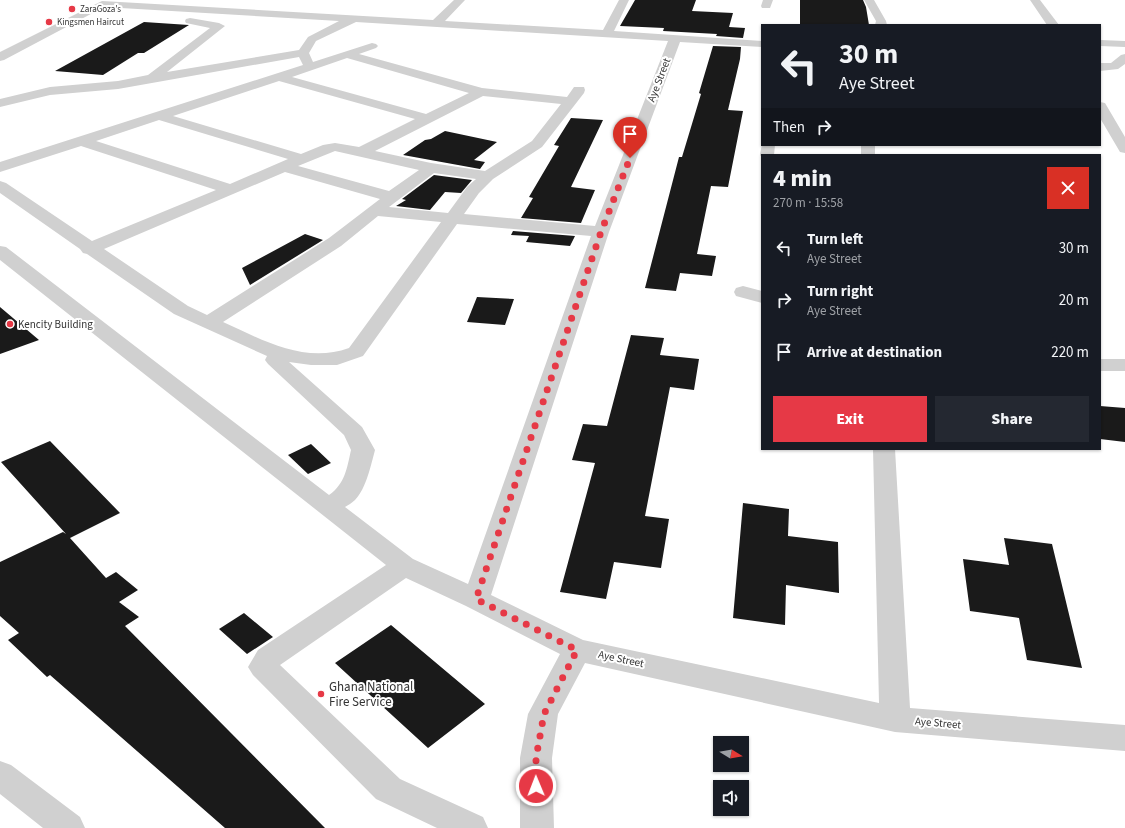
<!DOCTYPE html>
<html lang="en">
<head>
<meta charset="utf-8">
<style>
  :root { --surface:#171b24; --page:#242831; --text:#f1f3f6; --muted:#9ea1a6; --accent:#e63946 }
  body { margin:0; font-family:"Source Sans 3",sans-serif; background:var(--page); color:var(--text); height:100vh; display:flex; flex-direction:column; font-size:15px; white-space:nowrap }
  * { box-sizing:border-box; margin:0 }
  p { font-size:13px; color:var(--muted) }
  .icon { flex:none; width:22px; height:22px; fill:none; stroke:currentColor; stroke-width:2; stroke-linecap:round; stroke-linejoin:round }
  .map { position:relative; flex:1; overflow:hidden }
  .panel { position:absolute; left:761px; top:154px; width:340px; height:296px; display:flex; flex-direction:column; background:var(--surface); border-radius:0px; box-shadow:0 1px 3px #0004 }
  .panel>* { flex:none }
  .hud { position:absolute; left:761px; top:24px; width:340px; height:122px; border-radius:0px; box-shadow:0 1px 3px #0004; background:#171b24; color:var(--text); overflow:hidden }
  .needle { width:26px; rotate:101deg }
  .tools { position:absolute; left:713px; top:736px; display:grid; gap:8px }
  .tools a { display:grid; place-items:center; width:36px; height:36px; border-radius:0px; background:var(--surface); box-shadow:0 1px 3px #0004; font-size:20px }
  .pin { position:absolute; display:grid; place-items:center; width:34px; height:34px; color:#fff; margin:-41px -17px; border-radius:50% 50% 50% 0; rotate:-45deg; box-shadow:0 0 4px #0007 }
  .pin .icon { rotate:45deg }
  .me { position:absolute; width:44px; margin:-22px; rotate:359deg; stroke-linejoin:round; filter:drop-shadow(0 0 3px #0008) }
  .turn { display:flex; align-items:center; gap:14px; height:84px; padding:0 12px; font-size:18px }
  .turn .icon { width:52px; height:52px; stroke-width:2.5 }
  .turn b { display:block; font-size:28px; line-height:34px }
  .then { display:flex; align-items:center; height:38px; padding:0 12px; background:#0003; gap:8px; font-size:15px }
  .round { display:grid; place-items:center; flex:none; width:42px; height:42px; border-radius:0px; background:var(--page) }
  .headline { display:flex; align-items:center; justify-content:space-between; height:68px; padding:0 12px }
  h1 { font-size:24px; font-weight:800; line-height:30px }
  .cta { display:flex; gap:8px; margin-top:auto; padding:8px 12px }
  .cta a { flex:1; height:46px; border-radius:0px; background:var(--accent); color:#fff; font-size:16px; font-weight:800; line-height:46px; text-align:center }
  .cta a+a { background:var(--page); color:var(--text) }
  ul { padding:0; list-style:none }
  li { display:flex; align-items:center; gap:12px; height:52px; padding:0 12px }
  li div { flex:1 }
  li b { display:block; font-size:15px }
  li em { font-style:normal }
  .map>svg:first-child { display:block }
</style>
</head>
<body>
<div class="map">
<svg width="1125" height="828" viewBox="0 0 1125 828">
  <rect width="100%" height="100%" fill="#fff"/>
  <path fill="#1a1a1a" d="M 635,0 L 696,0 L 692,11 L 733,13 L 729,27 L 745,28 L 743,38 L 716,36 L 717,34 L 663,31 L 664,28 L 620,26 Z
    M 800,0 L 863,0 L 866,7 L 869,25 L 800,25 Z
    M 144,22 L 189,25 L 144,53 L 138,53 L 103,75 L 55,71 Z
    M 713,46 L 741,47 L 740,59 L 728,110 L 743,111 L 728,187 L 711,186 L 697,254 L 716,256 L 712,276 L 680,273 L 676,291 L 645,288 L 679,157 L 682,157 L 701,94 L 699,93 Z
    M 571,118 L 603,120 L 571,187 L 595,190 L 581,223 L 521,218 L 533,198 L 529,197 L 559,146 L 554,145 Z
    M 445,131 L 497,142 L 474,160 L 485,162 L 480,169 L 403,155 L 425,140 L 431,139 Z
    M 434,175 L 472,180 L 461,193 L 445,192 L 430,210 L 396,206 L 406,200 L 402,199 Z
    M 513,231 L 575,236 L 570,246 L 526,242 L 529,236 L 511,235 Z
    M 305,234 L 323,240 L 250,285 L 242,268 Z
    M 477,297 L 514,299 L 505,325 L 467,322 Z
    M 0,307 L 39,340 L 0,354 Z
    M 631,335 L 664,338 L 660,355 L 699,359 L 694,390 L 670,387 L 645,516 L 669,519 L 661,568 L 614,562 L 606,599 L 560,592 L 595,463 L 572,460 L 583,424 L 607,426 Z
    M 1100,406 L 1125,408 L 1125,442 L 1100,439 Z
    M 50,441 L 120,513 L 70,538 L 106,578 L 116,572 L 138,590 L 119,602 L 139,617 L 125,626 L 325,828 L 225,828 L 50,675 L 47,677 L 8,640 L 19,633 L 0,616 L 0,562 L 63,532 L 66,534 L 1,462 Z
    M 311,444 L 331,463 L 308,474 L 288,455 Z
    M 743,503 L 789,509 L 788,536 L 838,542 L 839,593 L 786,585 L 785,625 L 733,618 Z
    M 1004,538 L 1052,544 L 1082,668 L 1027,660 L 1019,618 L 970,611 L 963,559 L 1009,565 Z
    M 244,613 L 273,637 L 247,654 L 219,629 Z
    M 391,625 L 485,704 L 428,748 L 335,663 Z"/>
  <g fill="none" stroke-linecap="round" stroke-linejoin="round">
    <path fill="#d0d0d0" fill-rule="evenodd" d="M 454,0 L 465,0 L 445,21 L 603,30 L 619,0 L 629,0 L 614,31 L 762,41 L 762,47 L 680,42 L 609,232 L 491,595 L 583,640 L 879,703 L 873,449 L 895,449 L 910,708 L 1125,725 L 1125,751 L 895,732 L 585,663 L 558,714 L 552,758 L 554,828 L 520,828 L 520,758 L 528,714 L 560,654 L 466,606 L 406,578 L 280,665 L 400,779 L 483,817 L 488,828 L 437,828 L 376,799 L 253,675 L 248,667 L 258,650 L 386,565 L 0,260 L 0,246 L 6,247 L 329,495 C 345,484 347,468 351,450 L 344,435 L 268,364 L 265,360 L 267,356 L 174,314 L 87,254 L 83,253 L 80,249 L 0,193 L 0,181 L 6,183 L 92,241 L 216,190 L 81,146 L 0,172 L 0,162 L 303,65 L 299,57 L 118,89 L 50,95 L 0,107 L 0,99 L 50,87 L 118,81 L 148,75 L 210,28 L 186,23 L 185,21 L 186,19 L 190,18 L 219,23 L 225,26 L 167,72 L 299,50 L 308,37 L 339,21 L 104,7 L 4,60 L 0,61 L 0,52 L 102,1 L 433,20 ZM 356,22 L 668,41 L 595,226 L 464,214 L 479,193 L 493,179 L 542,147 L 584,93 L 585,90 L 584,87 L 574,87 L 567,97 L 482,88 L 359,54 L 376,48 L 378,46 L 376,44 L 372,43 L 313,62 L 309,53 L 316,41 ZM 347,58 L 469,93 L 426,114 L 292,77 ZM 279,81 L 415,119 L 359,147 L 335,143 L 323,145 L 301,154 L 173,116 ZM 483,96 L 561,104 L 532,141 L 485,171 L 431,163 L 375,151 ZM 159,120 L 288,159 L 230,184 L 96,141 ZM 335,151 L 419,170 L 389,191 L 298,166 ZM 285,172 L 380,199 L 329,238 L 207,315 L 188,306 L 104,249 ZM 434,173 L 476,179 L 467,187 L 448,213 L 389,207 ZM 378,216 L 441,222 L 349,348 C 304,364 263,340 223,322 L 341,246 ZM 457,224 L 591,236 L 468,584 L 413,559 L 345,507 C 348,505 352,503 355,500 C 366,489 371,465 375,450 L 362,427 L 289,362 L 311,365 L 337,365 L 363,356 Z
      M 763,0 L 773,0 L 770,8 L 762,8 L 761,6 Z
      M 864,0 L 874,0 L 886,21 L 887,25 L 875,25 L 876,21 Z
      M 1030,0 L 1040,0 L 1059,25 L 1047,25 Z
      M 1100,40 L 1125,41 L 1125,47 L 1100,46 Z
      M 1125,54 L 1125,64 L 1118,69 L 1100,71 L 1100,63 L 1111,63 L 1121,55 Z
      M 1100,102 L 1105,103 L 1125,137 L 1125,153 L 1120,152 L 1100,118 Z
      M 762,143 L 762,145 L 775,145 L 774,155 L 762,155 L 762,158 L 760,155 Z
      M 861,145 L 875,145 L 875,155 L 861,155 Z
      M 743,286 L 762,291 L 762,303 L 736,296 L 734,292 L 736,288 Z
      M 1100,359 L 1125,359 L 1125,371 L 1100,371 Z
      M 0,761 L 11,765 L 80,817 L 85,828 L 43,828 L 0,794 Z"/>
  </g>
  <g fill="none" stroke-linecap="round" stroke-linejoin="round">
    <path stroke="#e63946" stroke-width="7" stroke-dasharray="0 12.6" d="M 536,786 L 536,758 L 544,714 L 577,650 L 476,599 L 601,232 L 630,158"/>
  </g>
  <g fill="#e63946" stroke="#fff" stroke-width="1.5">
    <circle cx="72" cy="9" r="4"/>
    <circle cx="49" cy="22" r="4"/>
    <circle cx="10" cy="324" r="4"/>
    <circle cx="321" cy="694" r="4"/>
  </g>
  <g text-anchor="middle" dominant-baseline="central" stroke-width="4" stroke-linejoin="round" paint-order="stroke">
    <g font-size="9" fill="#333" stroke="#fff" text-anchor="start">
      <text x="80" y="9">ZaraGoza's</text>
      <text x="57" y="22">Kingsmen Haircut</text>
    </g>
    <g font-size="11" fill="#333" stroke="#fff">
      <text transform="translate(659 80) rotate(-69)">Aye Street</text>
      <text transform="translate(621 659) rotate(12)">Aye Street</text>
      <text transform="translate(938 723) rotate(5)">Aye Street</text>
    </g>
    <g font-size="11" fill="#333" stroke="#fff" text-anchor="start">
      <text x="18" y="324">Kencity Building</text>
    </g>
    <g font-size="13" fill="#333" stroke="#fff" text-anchor="start">
      <text x="329" y="687">Ghana National<tspan x="329" dy="15">Fire Service</tspan></text>
    </g>
  </g>
</svg>
<div class="tools">
<a><svg class="needle" viewBox="-14 -14 28 28"><path d="M0-13l5 13h-10z" fill="#e53935"/><path d="M0 13l5-13h-10z" fill="#9ea1a6"/></svg></a>
<a><svg class="icon" aria-label="sound" viewBox="0 0 24 24"><path d="M4 9h4l5-4v14l-5-4H4zM17 9q2 3 0 6"/></svg></a>
</div>
<div class="pin" style="left:630px;top:158px;background:#d93025"><svg class="icon" aria-label="arrive" viewBox="0 0 24 24"><path d="M6 21V4h12l-3 4 3 4H6"/></svg></div>
<svg class="me" style="left:536px;top:786px" viewBox="-20 -20 40 40"><circle r="17" fill="#e63946" stroke="#fff" stroke-width="3"/><path d="M0-11L8 9 0 5-8 9z" fill="#fff"/></svg>
<div class="hud">
<div class="turn"><svg class="icon" aria-label="left" viewBox="0 0 24 24"><path d="M17 20v-9H6M10 6l-5 5 5 5"/></svg><div><b>30 m</b>Aye Street</div></div>
<div class="then">Then<svg class="icon" aria-label="right" viewBox="0 0 24 24"><path d="M7 20v-9h11M14 6l5 5-5 5"/></svg></div>
</div>
<section class="panel">
<div class="headline"><div><h1>4 min</h1><p>270 m · 15:58</p></div><a class="round" style="background:#d93025;color:#fff"><svg class="icon" aria-label="close" viewBox="0 0 24 24"><path d="M6 6l12 12M18 6L6 18"/></svg></a></div>
<ul>
<li><svg class="icon" aria-label="left" viewBox="0 0 24 24"><path d="M17 20v-9H6M10 6l-5 5 5 5"/></svg><div><b>Turn left</b><p>Aye Street</p></div><em>30 m</em></li>
<li><svg class="icon" aria-label="right" viewBox="0 0 24 24"><path d="M7 20v-9h11M14 6l5 5-5 5"/></svg><div><b>Turn right</b><p>Aye Street</p></div><em>20 m</em></li>
<li><svg class="icon" aria-label="arrive" viewBox="0 0 24 24"><path d="M6 21V4h12l-3 4 3 4H6"/></svg><div><b>Arrive at destination</b></div><em>220 m</em></li>
</ul>
<div class="cta"><a>Exit</a><a>Share</a></div>
</section>
</div>
</body>
</html>
